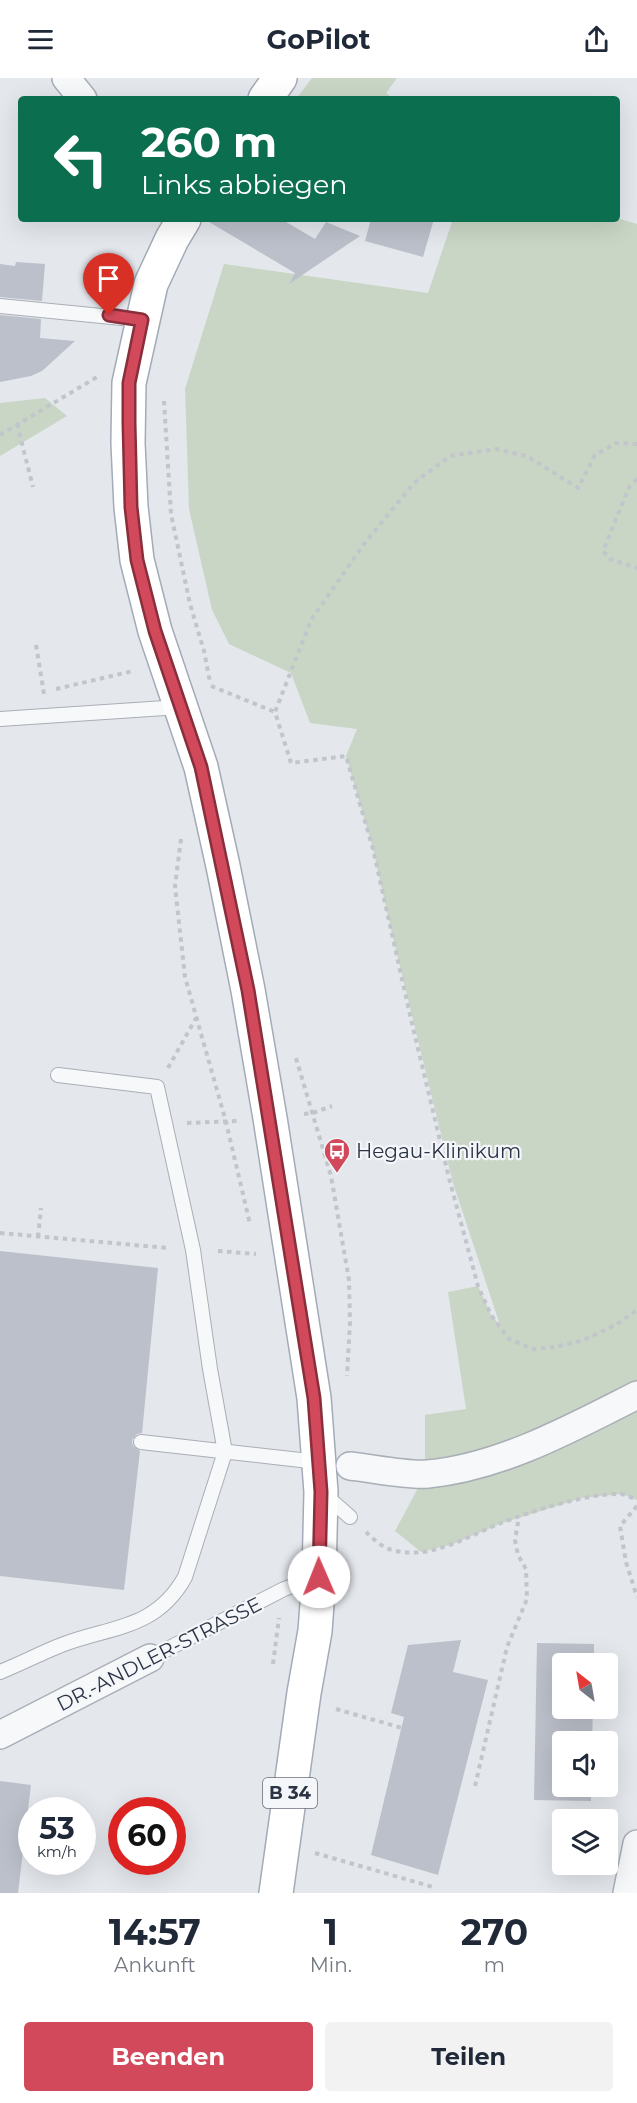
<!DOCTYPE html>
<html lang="de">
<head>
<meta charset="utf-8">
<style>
  :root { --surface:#fff; --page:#f2f2f3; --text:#1f2937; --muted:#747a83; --accent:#d1495b }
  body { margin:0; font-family:Montserrat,sans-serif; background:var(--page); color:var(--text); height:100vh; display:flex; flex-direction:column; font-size:22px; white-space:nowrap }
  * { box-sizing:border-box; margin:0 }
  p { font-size:20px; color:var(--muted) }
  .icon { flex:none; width:33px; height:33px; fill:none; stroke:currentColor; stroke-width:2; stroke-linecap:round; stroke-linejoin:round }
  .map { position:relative; height:1815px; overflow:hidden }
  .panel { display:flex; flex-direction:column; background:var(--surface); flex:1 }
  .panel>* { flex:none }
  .top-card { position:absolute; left:18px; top:18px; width:602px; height:126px; border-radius:6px; box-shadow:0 6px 24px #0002; background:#0b6e4f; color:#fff; overflow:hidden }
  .needle { width:39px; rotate:329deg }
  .controls { position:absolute; left:552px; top:1575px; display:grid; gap:12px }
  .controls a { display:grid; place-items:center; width:66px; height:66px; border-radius:6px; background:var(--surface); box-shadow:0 6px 24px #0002; font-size:30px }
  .speed { position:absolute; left:18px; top:1719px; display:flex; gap:12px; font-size:30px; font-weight:700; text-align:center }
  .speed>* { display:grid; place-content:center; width:78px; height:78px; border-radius:50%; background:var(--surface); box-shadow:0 6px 24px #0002; line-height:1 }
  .speed small { font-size:15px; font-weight:400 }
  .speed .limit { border:9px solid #d22; background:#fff; color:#111 }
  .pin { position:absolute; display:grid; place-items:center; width:51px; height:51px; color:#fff; margin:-62px -26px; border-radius:50% 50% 50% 0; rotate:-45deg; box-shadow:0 0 6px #0007 }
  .pin .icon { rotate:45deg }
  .me { position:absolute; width:66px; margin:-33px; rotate:359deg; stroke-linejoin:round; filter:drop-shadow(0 0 4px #0008) }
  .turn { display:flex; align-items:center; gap:21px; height:126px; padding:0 24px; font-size:27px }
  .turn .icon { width:78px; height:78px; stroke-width:2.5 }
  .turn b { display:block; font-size:42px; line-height:51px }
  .eta { display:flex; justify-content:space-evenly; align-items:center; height:102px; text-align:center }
  .eta b { font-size:36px; font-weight:700; line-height:42px }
  .cta { display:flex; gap:12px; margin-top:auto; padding:12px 24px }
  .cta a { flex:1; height:69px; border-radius:6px; background:var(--accent); color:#fff; font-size:24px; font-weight:700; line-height:69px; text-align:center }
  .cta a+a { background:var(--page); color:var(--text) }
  header { display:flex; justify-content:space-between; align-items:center; height:78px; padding:0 24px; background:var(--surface); font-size:27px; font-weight:700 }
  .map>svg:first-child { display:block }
</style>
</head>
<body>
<header><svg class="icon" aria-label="menu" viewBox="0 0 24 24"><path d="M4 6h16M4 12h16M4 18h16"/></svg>GoPilot<svg class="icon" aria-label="share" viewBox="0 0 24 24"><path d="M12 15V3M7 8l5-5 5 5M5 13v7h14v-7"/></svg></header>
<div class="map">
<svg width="637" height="1815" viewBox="0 0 637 1815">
  <rect width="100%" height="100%" fill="#e4e7ec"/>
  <path fill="#c9d6c5" d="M 312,0 L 397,0 L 386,15 L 394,21 L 296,21 Z
    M 617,140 L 637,146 L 637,1422 L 622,1416 L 582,1420 L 502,1445 L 453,1466 L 421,1474 L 395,1453 L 425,1397 L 425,1337 L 466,1331 L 448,1214 L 478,1208 L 491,1237 L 500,1247 L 453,1105 L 392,856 L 373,771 L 346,678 L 357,651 L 310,645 L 291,595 L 229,566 L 212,532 L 189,431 L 185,311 L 224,186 L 428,215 L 453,141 Z
    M 45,320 L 67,338 L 0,378 L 0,325 Z"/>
  <path fill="#bbc0ca" d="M 204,141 L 281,141 L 315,161 L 326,144 L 360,158 L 289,206 L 295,195 Z
    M 371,141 L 434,141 L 423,179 L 365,163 Z
    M 16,184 L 45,186 L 42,223 L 0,219 L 0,186 L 15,188 Z
    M 0,237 L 41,241 L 40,260 L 75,263 L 42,293 L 31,298 L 0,304 Z
    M 0,1173 L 158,1190 L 142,1355 L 137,1356 L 132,1362 L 133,1368 L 140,1373 L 124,1512 L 0,1498 Z
    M 461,1562 L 453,1594 L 488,1602 L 438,1797 L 371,1777 L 404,1639 L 391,1635 L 408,1567 Z
    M 537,1565 L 594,1566 L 594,1586 L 562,1586 L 562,1630 L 593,1630 L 592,1664 L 562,1664 L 562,1708 L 591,1708 L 591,1723 L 534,1722 Z
    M 0,1703 L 31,1707 L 18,1815 L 0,1815 Z"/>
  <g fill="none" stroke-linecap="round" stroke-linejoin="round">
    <g stroke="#a9aeb7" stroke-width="16">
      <path id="lane" d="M 0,228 L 142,242
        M 0,641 L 180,629
        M 141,1364 L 318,1384
        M 325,1417 L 350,1439
        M 150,1580 L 284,1511 L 318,1499
        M 0,1594 C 20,1586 39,1576 59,1568 C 108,1548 155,1553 185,1499 L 225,1374 L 210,1291 L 193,1172 L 157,1009 L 58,997"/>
    </g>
    <g stroke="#a9aeb7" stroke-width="30">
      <path id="street" d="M 66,0 L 83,21
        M 350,1388 C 371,1390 408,1398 428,1396 C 501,1389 572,1350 637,1317
        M 0,1657 L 150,1580
        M 627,1815 L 637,1766"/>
    </g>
    <g stroke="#a3abb8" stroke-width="36">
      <path id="primary" d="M 265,21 L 280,0
        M 184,141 L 172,161 L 151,206 L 129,305 L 128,365 L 131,429 L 137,482 L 155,553 L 201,689 L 223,788 L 248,912 L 270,1040 L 314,1320 L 321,1414 L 319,1499 L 315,1553 L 304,1615 L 276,1815"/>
    </g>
    <path stroke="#c2c5cb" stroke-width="4" stroke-dasharray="4.5 4.5" stroke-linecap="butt" d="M 164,323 L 171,436 L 190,526 L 204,573 L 210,604
      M 17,346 L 33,409
      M 0,357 L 97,299
      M 637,366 L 616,365 L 595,377 L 578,410 L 527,378 L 496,371 L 450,378 L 414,405 L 364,466 L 311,542 L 275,634 L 291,685 L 346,678 L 373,771 L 410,937 L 449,1100 L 478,1208 L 491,1237 L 509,1261 L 533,1271 L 555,1269 L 584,1262 L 617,1246 L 637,1232
      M 637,401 L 629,409 L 603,473 L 610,481 L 637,490
      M 36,567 L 44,616
      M 211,608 L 275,634
      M 56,611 L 133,593
      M 181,761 L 175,808 L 185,899 L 226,1044 L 250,1146
      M 296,980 L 331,1098 L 349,1202 L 350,1244 L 347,1298
      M 168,990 L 196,940
      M 304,1036 L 313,1035 L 332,1028
      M 187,1045 L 237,1043
      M 0,1155 L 168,1170
      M 38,1159 L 41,1130
      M 218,1173 L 256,1176
      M 637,1428 L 620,1448 L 626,1484 L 637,1519
      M 366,1454 C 374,1462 384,1471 396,1473 C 433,1481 468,1458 501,1445 C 532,1433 588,1415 620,1416 C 626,1416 632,1420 637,1422
      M 273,1586 L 279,1540
      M 336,1631 L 402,1650
      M 475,1708 L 507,1569 L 527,1521 L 526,1491 L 518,1477 L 515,1462 L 519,1439
      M 315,1775 L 433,1809"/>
    <use href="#lane" stroke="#f7f8fa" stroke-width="14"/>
    <use href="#street" stroke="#f7f8fa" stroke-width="27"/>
    <use href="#primary" stroke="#fff" stroke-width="33"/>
  </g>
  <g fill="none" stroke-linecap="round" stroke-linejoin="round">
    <g stroke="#882f3b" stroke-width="15">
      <path id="route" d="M 109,237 L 142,242 L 129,305 L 129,345 L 131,429 L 137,482 L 155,553 L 201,689 L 248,912 L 314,1320 L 321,1414 L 319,1499"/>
    </g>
    <use href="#route" stroke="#d1495b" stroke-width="10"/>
  </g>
  <defs>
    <g id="bus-pin" transform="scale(1.35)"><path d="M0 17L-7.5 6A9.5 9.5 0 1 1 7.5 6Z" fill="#d1495b" stroke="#f4f6f9"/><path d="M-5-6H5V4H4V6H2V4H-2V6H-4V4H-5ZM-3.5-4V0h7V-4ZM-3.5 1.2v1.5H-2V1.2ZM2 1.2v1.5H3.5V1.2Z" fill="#fff"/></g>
  </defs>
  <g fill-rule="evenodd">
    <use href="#bus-pin" x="337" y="1073"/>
  </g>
  <g text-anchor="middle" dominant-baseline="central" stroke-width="4.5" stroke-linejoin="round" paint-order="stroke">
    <rect fill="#f4f6f9" stroke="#676e7b" stroke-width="1.5" x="263" y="1700" width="54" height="30" rx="4.5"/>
    <g font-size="18" font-weight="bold" fill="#2b3445">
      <text x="290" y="1715">B 34</text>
    </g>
    <g font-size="20" fill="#2b3445" stroke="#f4f6f9" text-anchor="start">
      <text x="356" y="1073">Hegau-Klinikum</text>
    </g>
    <g font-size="20" fill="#2b3445" stroke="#f4f6f9">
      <text transform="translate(159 1576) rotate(-27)">DR.-ANDLER-STRASSE</text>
    </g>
  </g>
</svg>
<div class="controls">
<a><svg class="needle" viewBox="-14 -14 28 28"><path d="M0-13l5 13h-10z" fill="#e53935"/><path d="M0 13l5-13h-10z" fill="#747a83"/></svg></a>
<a><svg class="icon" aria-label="sound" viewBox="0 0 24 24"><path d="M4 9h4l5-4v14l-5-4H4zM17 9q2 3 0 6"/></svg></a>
<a><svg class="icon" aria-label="layers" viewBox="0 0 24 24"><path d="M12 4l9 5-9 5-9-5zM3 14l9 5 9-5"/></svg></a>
</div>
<div class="speed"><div>53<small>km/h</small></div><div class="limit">60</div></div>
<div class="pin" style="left:109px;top:237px;background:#d93025"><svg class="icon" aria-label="arrive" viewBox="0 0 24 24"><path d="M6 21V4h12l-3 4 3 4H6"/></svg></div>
<svg class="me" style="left:319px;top:1499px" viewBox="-20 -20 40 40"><circle r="19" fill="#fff"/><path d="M0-13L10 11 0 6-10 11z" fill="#d1495b"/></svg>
<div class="top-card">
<div class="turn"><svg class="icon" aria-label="left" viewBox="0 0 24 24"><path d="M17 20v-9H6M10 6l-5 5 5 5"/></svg><div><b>260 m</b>Links abbiegen</div></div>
</div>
</div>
<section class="panel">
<div class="eta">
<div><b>14:57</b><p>Ankunft</p></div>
<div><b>1</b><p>Min.</p></div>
<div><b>270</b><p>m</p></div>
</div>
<div class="cta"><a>Beenden</a><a>Teilen</a></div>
</section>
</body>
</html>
